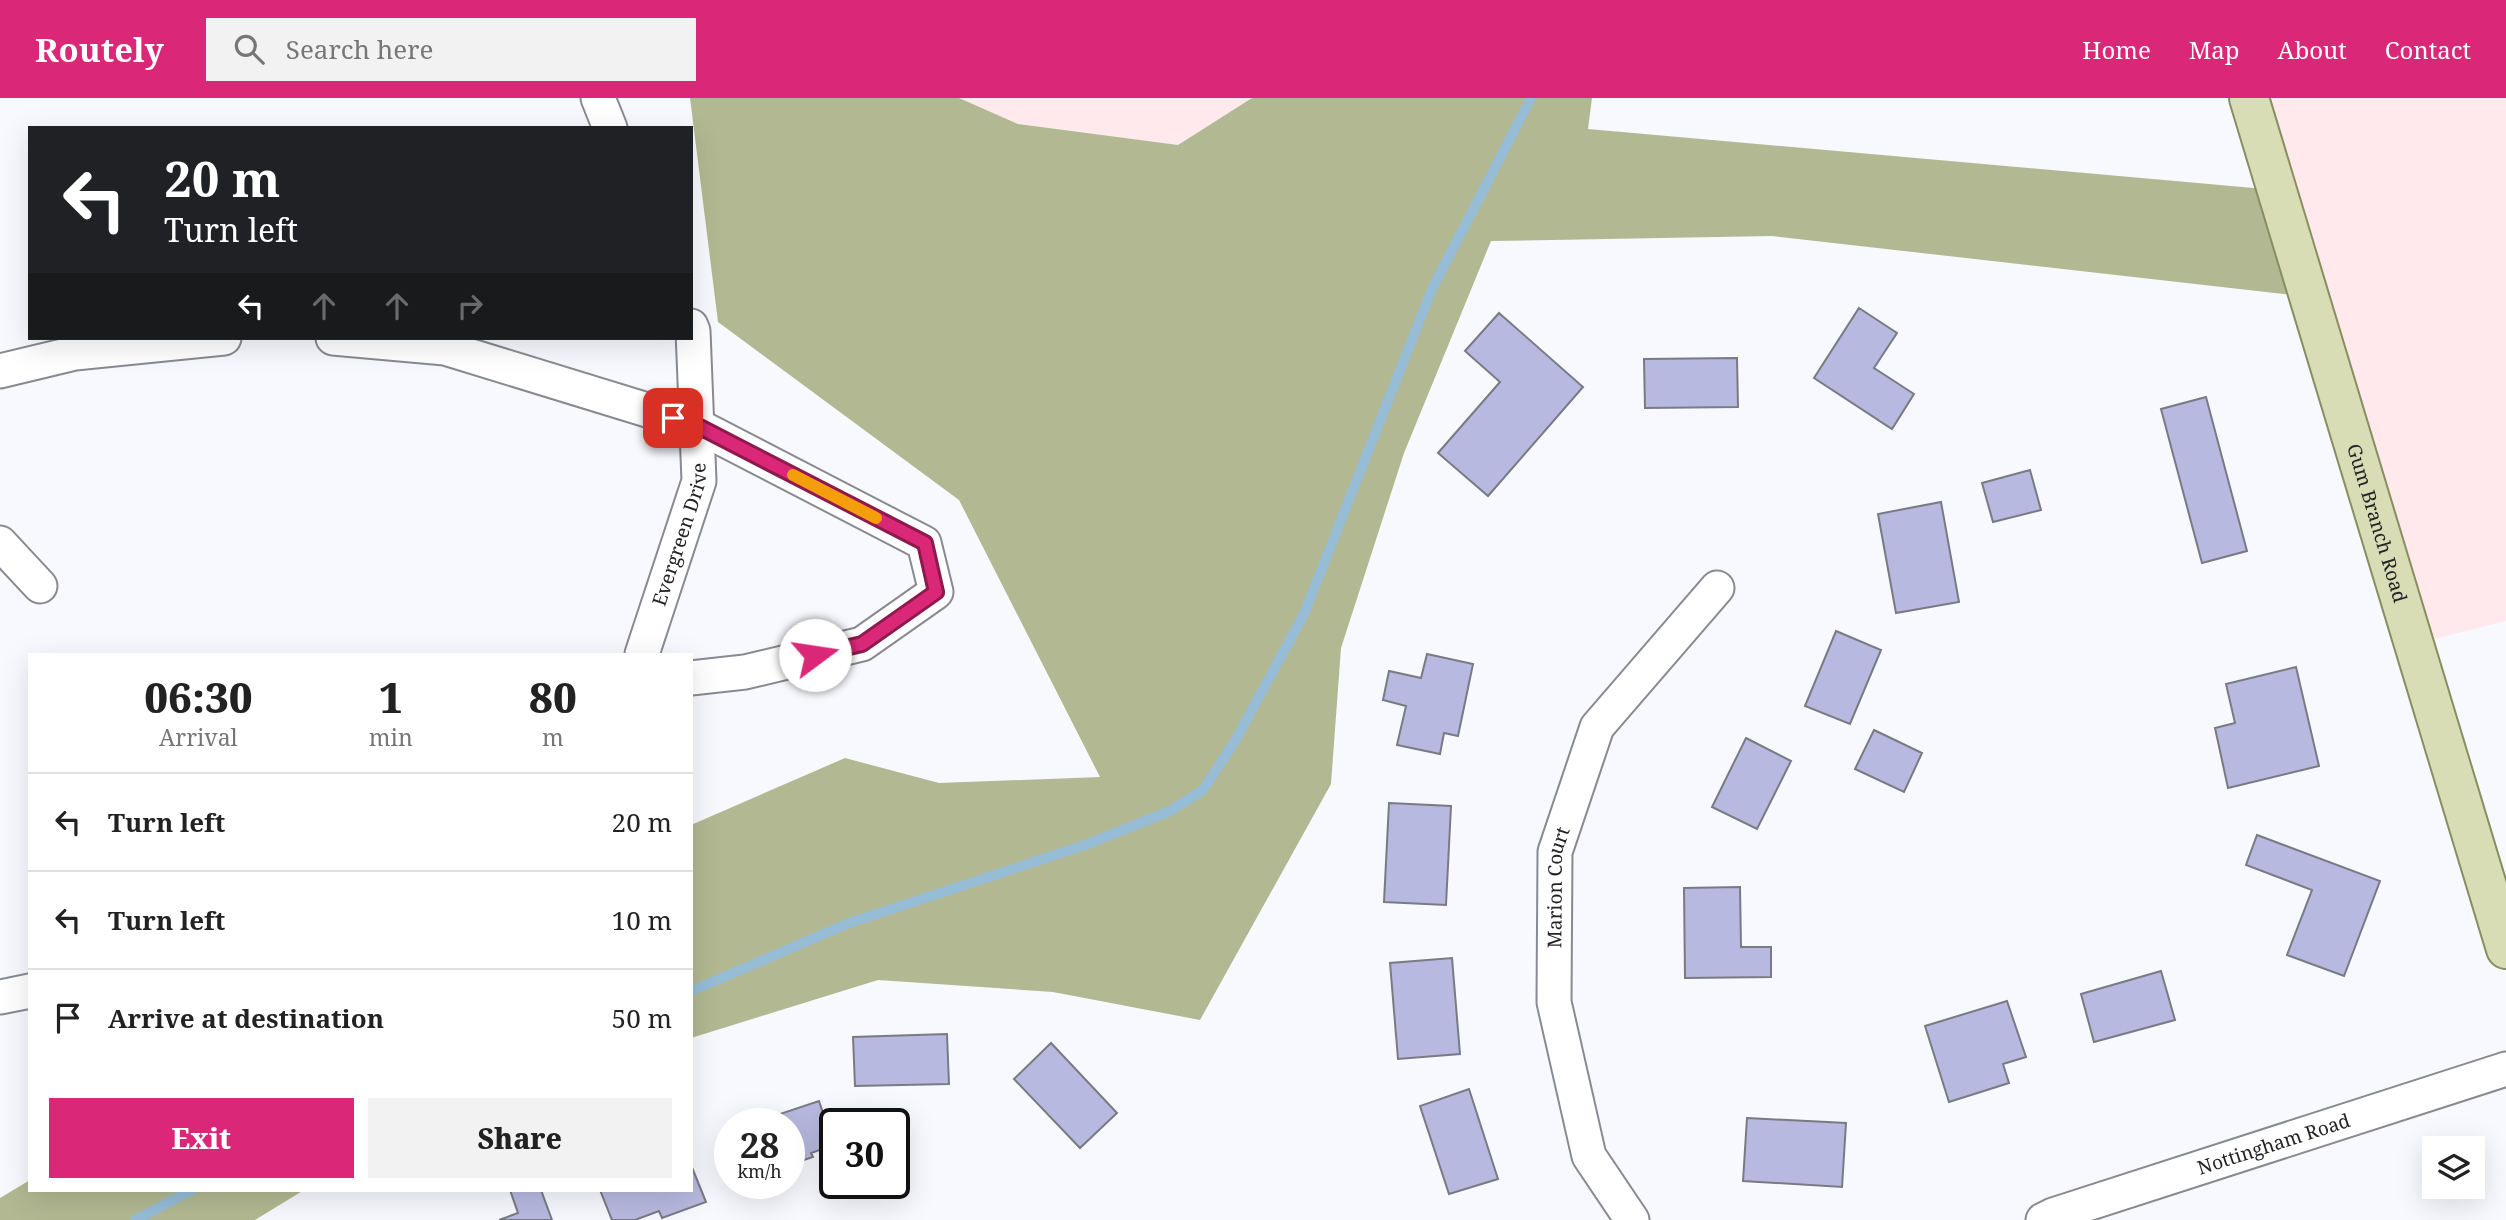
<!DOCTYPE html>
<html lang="en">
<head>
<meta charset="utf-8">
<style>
  :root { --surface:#fff; --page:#f2f2f2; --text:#222; --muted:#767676; --line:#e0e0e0; --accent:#db2777 }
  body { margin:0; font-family:"Noto Serif",serif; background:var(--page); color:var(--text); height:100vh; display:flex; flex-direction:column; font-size:26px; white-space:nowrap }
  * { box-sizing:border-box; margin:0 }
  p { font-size:23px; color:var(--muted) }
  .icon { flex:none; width:38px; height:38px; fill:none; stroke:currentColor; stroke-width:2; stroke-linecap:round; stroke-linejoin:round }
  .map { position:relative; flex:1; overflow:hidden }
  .sheet { position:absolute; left:28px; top:555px; width:665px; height:539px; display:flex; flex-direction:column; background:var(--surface); border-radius:0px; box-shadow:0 7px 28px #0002 }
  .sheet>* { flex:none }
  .banner { position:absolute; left:28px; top:28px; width:665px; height:214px; border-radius:0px; box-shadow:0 7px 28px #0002; background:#202124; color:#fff; overflow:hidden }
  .controls { position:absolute; left:2422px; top:1038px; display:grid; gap:14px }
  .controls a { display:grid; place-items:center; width:63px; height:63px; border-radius:0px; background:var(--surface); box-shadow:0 7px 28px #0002; font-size:35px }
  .speed { position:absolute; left:714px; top:1010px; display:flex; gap:14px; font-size:35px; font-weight:700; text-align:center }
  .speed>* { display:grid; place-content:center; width:91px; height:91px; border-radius:50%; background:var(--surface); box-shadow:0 7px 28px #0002; line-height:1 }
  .speed small { font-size:18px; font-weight:400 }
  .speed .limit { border:4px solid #111; border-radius:10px; background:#fff; color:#111 }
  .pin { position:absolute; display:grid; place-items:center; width:60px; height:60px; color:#fff; margin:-30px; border-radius:14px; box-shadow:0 4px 10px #0006 }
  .me { position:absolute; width:77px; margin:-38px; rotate:76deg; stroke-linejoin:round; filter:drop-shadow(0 0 5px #0008) }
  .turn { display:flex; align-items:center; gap:24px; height:147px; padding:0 21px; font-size:32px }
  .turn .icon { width:91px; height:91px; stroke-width:2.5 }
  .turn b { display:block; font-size:49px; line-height:60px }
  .lanes { display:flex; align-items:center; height:66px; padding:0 21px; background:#0003; justify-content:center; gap:35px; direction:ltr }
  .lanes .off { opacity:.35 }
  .eta { display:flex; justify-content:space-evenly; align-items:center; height:119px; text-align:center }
  .eta b { font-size:42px; font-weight:800; line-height:49px }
  .primary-button { display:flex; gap:14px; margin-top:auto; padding:14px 21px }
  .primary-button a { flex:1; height:80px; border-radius:0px; background:var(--accent); color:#fff; font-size:28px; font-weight:800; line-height:80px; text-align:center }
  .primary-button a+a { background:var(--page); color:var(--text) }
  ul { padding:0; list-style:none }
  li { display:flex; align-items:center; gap:21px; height:98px; padding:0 21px; border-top:2px solid var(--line) }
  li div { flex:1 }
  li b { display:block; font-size:26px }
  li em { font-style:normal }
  header { display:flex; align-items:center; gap:42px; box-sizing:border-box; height:98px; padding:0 35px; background:var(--accent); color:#fff }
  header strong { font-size:33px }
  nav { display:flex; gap:38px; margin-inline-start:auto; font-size:24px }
  .search { width:490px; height:63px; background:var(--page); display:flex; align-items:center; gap:18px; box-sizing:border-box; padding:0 24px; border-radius:0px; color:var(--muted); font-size:26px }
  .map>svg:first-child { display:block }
</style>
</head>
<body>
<header>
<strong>Routely</strong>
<div class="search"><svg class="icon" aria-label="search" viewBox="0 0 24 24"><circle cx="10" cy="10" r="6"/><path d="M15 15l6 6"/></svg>Search here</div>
<nav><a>Home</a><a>Map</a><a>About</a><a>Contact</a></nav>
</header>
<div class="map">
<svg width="2506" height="1122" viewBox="0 0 2506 1122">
  <rect width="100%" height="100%" fill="#f8f9fe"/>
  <path fill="#ffe9ec" d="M 959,0 L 1252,0 L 1178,47 L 1018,26 Z
    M 2249,0 L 2506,0 L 2506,523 L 2414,546 Z"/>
  <path fill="#b2b891" d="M 690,0 L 959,0 L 1018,26 L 1178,47 L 1252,0 L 1592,0 L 1588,31 L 2276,92 L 2309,199 L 1772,138 L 1491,143 L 1404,355 L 1341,550 L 1331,686 L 1200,922 L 1053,894 L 878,882 L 691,940 L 691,727 L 845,660 L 939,685 L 1100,679 L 959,402 L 718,224 Z
    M 30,1082 L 30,1092 L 304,1092 L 255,1122 L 0,1122 L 0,1100 Z"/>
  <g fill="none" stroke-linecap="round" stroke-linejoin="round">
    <path stroke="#96bcd6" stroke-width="10" d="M 691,893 L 849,825 L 1085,747 L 1170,713 L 1203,692 L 1235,643 L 1304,516 L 1432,191 L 1531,0
      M 135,1122 L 192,1092"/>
  </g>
  <path fill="#b7b9e0" stroke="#797a82" stroke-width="2" d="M 1859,210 L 1897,235 L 1874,270 L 1914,296 L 1892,331 L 1814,280 Z
    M 1499,215 L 1583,289 L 1488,398 L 1438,355 L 1500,284 L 1465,253 Z
    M 1737,260 L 1738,309 L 1645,310 L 1644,261 Z
    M 2206,299 L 2247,453 L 2202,465 L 2161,311 Z
    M 2030,372 L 2041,412 L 1993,424 L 1982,385 Z
    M 1941,404 L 1959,504 L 1896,515 L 1878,416 Z
    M 1836,533 L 1881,552 L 1850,626 L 1805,608 Z
    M 1427,556 L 1473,566 L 1458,638 L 1444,635 L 1440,656 L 1397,647 L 1406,608 L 1383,602 L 1389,573 L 1421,580 Z
    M 2296,569 L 2319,668 L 2228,690 L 2215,630 L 2235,625 L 2226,586 Z
    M 1874,632 L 1922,655 L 1904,694 L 1855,671 Z
    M 1746,640 L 1791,663 L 1757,731 L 1712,709 Z
    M 1389,705 L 1451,708 L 1446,807 L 1384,804 Z
    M 2257,737 L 2380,783 L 2344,878 L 2287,857 L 2312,792 L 2246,767 Z
    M 1740,789 L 1741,849 L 1771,849 L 1771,879 L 1685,880 L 1684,790 Z
    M 1452,860 L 1460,956 L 1398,961 L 1390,865 Z
    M 2161,873 L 2175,922 L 2094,944 L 2081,896 Z
    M 2007,903 L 2026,959 L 2003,966 L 2009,985 L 1949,1004 L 1925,928 Z
    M 947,936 L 949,986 L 855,988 L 853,939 Z
    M 1051,945 L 1117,1015 L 1080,1050 L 1014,981 Z
    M 1469,991 L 1498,1081 L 1449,1096 L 1420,1008 Z
    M 819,1003 L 834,1047 L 811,1055 L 813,1059 L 789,1067 L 789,1026 L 750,1026 Z
    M 1747,1020 L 1846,1025 L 1842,1089 L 1743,1083 Z
    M 691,1067 L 706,1104 L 662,1120 L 659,1113 L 635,1122 L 612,1122 L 600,1092 L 691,1092 Z
    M 510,1092 L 541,1092 L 552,1122 L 499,1122 L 518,1115 Z"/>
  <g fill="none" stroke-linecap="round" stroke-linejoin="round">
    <g stroke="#888a92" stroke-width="37">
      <g id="street">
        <path d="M 598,0 L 610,30"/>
        <path d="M 333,240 L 445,250 L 696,327 L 924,445 L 936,494 L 862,546 L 745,574 L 691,580"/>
        <path d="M 0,273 L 75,255 L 224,240"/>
        <path d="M 0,445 L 40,488"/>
        <path id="s1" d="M 642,556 L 699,383 L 693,233 L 691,228"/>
        <path d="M 0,899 L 30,893"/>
        <path id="s2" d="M 1632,1122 L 1589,1058 L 1554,904 L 1555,754 L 1597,629 L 1717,490"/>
        <path id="s3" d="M 2043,1122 L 2053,1117 L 2506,971"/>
      </g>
    </g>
    <g stroke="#878e62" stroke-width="42">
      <g id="primary">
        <path id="s4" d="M 2249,0 L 2506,851"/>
      </g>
    </g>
    <use href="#street" stroke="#fff" stroke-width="33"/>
    <use href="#primary" stroke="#d8ddb5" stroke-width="38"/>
  </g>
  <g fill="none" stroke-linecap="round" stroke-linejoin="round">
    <g stroke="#8e194d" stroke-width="18">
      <path id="route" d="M 673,320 L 696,327 L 925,445 L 936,494 L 862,546 L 815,557"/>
    </g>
    <use href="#route" stroke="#db2777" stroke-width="12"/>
    <path stroke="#f59e0b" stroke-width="12" d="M 793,377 L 876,420"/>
  </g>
  <g text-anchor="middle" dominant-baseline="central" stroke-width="5" stroke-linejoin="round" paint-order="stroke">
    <g font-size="19" fill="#222326" stroke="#f8f9fe">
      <text stroke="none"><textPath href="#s4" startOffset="444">Gum Branch Road</textPath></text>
      <text stroke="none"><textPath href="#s1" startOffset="126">Evergreen Drive</textPath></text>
      <text stroke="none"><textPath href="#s2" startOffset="350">Marion Court</textPath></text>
      <text stroke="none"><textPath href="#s3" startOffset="243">Nottingham Road</textPath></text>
    </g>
  </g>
</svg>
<div class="controls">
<a><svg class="icon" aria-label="layers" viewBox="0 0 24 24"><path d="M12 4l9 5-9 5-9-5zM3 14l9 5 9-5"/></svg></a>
</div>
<div class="speed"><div>28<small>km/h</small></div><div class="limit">30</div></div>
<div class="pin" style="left:673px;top:320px;background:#d93025"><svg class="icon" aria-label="arrive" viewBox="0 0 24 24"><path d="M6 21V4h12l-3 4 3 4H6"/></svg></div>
<svg class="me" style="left:815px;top:557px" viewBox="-20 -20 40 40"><circle r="19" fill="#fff"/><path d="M0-13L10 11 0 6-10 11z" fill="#db2777"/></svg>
<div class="banner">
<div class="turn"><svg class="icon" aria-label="left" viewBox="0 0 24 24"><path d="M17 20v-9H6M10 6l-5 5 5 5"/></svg><div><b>20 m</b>Turn left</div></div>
<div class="lanes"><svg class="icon" aria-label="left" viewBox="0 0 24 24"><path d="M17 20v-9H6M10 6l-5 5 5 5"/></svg><svg class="icon off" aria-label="ahead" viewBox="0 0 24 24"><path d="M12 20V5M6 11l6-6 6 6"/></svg><svg class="icon off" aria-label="ahead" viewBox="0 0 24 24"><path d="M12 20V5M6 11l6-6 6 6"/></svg><svg class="icon off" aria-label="right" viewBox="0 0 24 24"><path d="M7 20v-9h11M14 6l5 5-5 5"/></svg></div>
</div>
<section class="sheet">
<div class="eta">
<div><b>06:30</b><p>Arrival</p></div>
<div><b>1</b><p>min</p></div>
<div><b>80</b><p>m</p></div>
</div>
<ul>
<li><svg class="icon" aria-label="left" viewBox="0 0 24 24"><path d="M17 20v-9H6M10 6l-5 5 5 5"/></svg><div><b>Turn left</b></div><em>20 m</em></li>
<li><svg class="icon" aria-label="left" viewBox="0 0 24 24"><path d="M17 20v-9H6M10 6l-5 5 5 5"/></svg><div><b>Turn left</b></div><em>10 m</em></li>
<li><svg class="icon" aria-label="arrive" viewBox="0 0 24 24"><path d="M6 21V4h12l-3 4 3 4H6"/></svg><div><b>Arrive at destination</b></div><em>50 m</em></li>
</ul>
<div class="primary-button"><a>Exit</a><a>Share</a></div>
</section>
</div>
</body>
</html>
